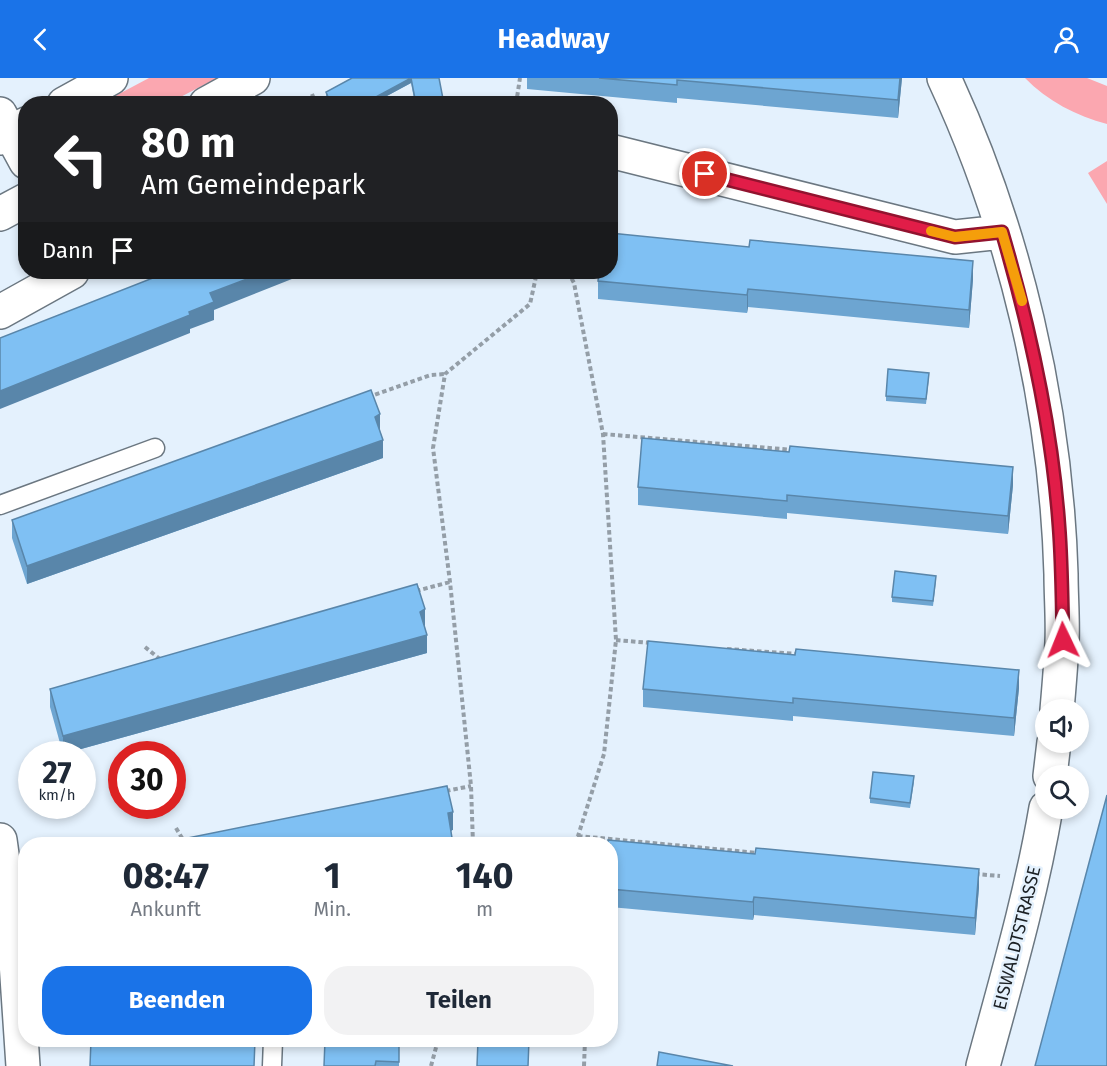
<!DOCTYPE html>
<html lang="de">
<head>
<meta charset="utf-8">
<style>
  :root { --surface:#fff; --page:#f2f2f3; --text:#1f2937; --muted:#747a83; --accent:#1a73e8 }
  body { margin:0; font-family:"Fira Sans",sans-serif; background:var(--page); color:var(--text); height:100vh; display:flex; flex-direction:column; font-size:22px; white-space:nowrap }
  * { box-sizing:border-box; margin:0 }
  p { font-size:20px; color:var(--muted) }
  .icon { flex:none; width:33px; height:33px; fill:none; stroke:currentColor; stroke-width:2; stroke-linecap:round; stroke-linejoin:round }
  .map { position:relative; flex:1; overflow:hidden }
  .details { position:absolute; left:18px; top:759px; width:600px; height:210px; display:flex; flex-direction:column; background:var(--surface); border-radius:24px; box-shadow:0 3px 9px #0003 }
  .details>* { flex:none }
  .hud { position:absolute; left:18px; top:18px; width:600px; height:183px; border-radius:24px; box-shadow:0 3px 9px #0003; background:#202124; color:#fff; overflow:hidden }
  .tools { position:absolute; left:1035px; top:621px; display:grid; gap:12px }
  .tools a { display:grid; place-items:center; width:54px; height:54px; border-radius:50%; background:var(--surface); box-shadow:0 3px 9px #0003; font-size:30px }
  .speed { position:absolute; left:18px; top:663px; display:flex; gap:12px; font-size:30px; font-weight:700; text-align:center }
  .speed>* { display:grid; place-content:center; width:78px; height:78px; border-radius:50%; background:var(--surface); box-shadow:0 3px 9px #0003; line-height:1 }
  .speed small { font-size:15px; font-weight:400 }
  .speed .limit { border:9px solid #d22; background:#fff; color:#111 }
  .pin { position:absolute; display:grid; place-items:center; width:51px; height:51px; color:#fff; margin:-26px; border:3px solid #fff; border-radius:50%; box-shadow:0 2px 6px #0007 }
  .me { position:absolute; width:66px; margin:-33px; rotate:358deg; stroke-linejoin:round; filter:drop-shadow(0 0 4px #0008) }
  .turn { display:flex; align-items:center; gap:21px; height:126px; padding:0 24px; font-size:27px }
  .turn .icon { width:78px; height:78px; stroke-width:2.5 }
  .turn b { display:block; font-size:42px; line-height:51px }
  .then { display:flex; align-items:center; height:57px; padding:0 24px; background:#0003; gap:12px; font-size:22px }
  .eta { display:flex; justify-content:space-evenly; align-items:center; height:102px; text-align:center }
  .eta b { font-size:36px; font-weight:700; line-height:42px }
  .button { display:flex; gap:12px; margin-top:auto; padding:12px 24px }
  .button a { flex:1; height:69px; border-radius:24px; background:var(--accent); color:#fff; font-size:24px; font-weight:700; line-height:69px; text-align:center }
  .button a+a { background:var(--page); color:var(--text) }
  header { display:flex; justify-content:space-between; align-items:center; height:78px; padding:0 24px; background:var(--accent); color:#fff; font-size:27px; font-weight:700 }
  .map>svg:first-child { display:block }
</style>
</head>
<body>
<header><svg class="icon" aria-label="back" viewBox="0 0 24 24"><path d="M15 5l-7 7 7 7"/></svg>Headway<svg class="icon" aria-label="person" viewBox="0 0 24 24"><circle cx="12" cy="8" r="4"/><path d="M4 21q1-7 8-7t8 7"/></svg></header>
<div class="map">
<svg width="1107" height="988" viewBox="0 0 1107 988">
  <rect width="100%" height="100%" fill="#e4f1fd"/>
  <path fill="#fba7b0" d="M 149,0 L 217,0 L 169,25 L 102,25 Z
    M 1025,0 L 1087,0 L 1107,8 L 1107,46 C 1077,38 1047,23 1025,0 Z
    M 1107,83 L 1107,126 L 1088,95 Z"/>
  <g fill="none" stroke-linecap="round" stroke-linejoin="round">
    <g stroke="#6b7781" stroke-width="21">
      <path id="service" d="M 0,427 L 155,370
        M 272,988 L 273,962"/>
    </g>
    <g stroke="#6b7781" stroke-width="36">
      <path id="minor" d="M 944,0 C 1015,152 1056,328 1061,496 C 1061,518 1063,541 1062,564 C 1061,586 1059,609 1057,632
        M 0,36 L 26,84
        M 610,73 L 955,159 L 1002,154
        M 0,234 L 72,194
        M 1050,698 L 1054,664
        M 0,762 L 15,869 L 23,988
        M 983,988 C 1006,903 1031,818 1046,730"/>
    </g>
    <g stroke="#6b7781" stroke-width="36">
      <path id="secondary" d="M 64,26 L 111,0
        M 206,26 L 253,0
        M 0,60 L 26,46
        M 0,136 L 26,122"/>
    </g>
    <path stroke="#949ea7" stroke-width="4" stroke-dasharray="4.5 3" stroke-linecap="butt" d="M 312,16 L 316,26
      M 516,26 L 520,0
      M 568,194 L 574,205 L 603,356 L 616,562 L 604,676 L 578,758 L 569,766
      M 368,319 L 431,297 L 445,296
      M 603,356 L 793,372
      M 416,513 L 450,504
      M 616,562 L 651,565
      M 145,569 L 161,582
      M 727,571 L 797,576
      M 446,713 L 471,708
      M 176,750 L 185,765
      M 578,758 L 758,775
      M 473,766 L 471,708 L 450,504 L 433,370 L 445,296 L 530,226 L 537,194
      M 975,796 L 1000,798
      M 431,988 L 438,962
      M 584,988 L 585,962"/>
    <use href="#service" stroke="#fff" stroke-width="18"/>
    <use href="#minor" stroke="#fff" stroke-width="33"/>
    <use href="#secondary" stroke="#fff" stroke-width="33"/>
  </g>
  <path fill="#6da5d1" d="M 352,0 L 439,0 L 444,26 L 415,26 L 411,5 L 372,26 L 329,26 L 326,19 L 326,14 Z
    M 527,0 L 902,0 L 898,40 L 677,20 L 677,25 L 527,11 Z
    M 973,201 L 969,250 L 748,229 L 747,235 L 598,221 L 598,203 Z
    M 929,300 L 926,326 L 886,323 L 886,318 Z
    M 383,380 L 27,506 L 12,460 L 12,442 Z
    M 1013,407 L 1008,456 L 787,435 L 787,441 L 638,427 L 638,409 Z
    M 936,503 L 933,528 L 892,524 L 892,519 Z
    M 425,549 L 427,575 L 63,676 L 50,629 L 50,611 Z
    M 795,577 L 1019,610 L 1014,658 L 793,638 L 793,643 L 643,629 L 643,611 Z
    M 914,704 L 910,730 L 870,725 L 870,720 Z
    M 451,752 L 452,766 L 158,766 L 453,752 Z
    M 610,766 L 979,809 L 975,857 L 754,837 L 753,842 L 610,829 Z
    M 399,962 L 399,988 L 324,988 Z"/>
  <path fill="#5986aa" d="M 411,0 L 411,5 L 372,26 L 363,26 Z
    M 900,0 L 902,0 L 898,40 L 898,22 Z
    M 973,183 L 973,201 L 969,250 L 969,232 Z
    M 265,194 L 302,194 L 302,197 L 214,232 L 214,242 L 190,251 L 190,255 L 0,331 L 0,313 L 189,234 L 210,215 Z
    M 748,211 L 748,229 L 747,235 L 747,217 Z
    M 380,336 L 380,354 L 375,339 Z
    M 383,362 L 383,380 L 27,506 L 27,488 Z
    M 1013,389 L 1013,407 L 1008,456 L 1008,438 Z
    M 425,531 L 425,549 L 420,552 L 420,534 Z
    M 427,557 L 427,575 L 63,676 L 63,658 Z
    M 1019,592 L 1019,610 L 1014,658 L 1014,640 Z
    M 453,734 L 453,752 L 448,753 L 448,735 Z
    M 979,791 L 979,809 L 975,857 L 975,840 Z
    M 754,819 L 754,837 L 753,842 L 753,824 Z"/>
  <path fill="#7fc0f3" stroke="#5986aa" stroke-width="1.5" d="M 352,0 L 411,0 L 363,26 L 331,26 L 326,14 Z
    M 411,0 L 439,0 L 444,26 L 416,26 Z
    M 599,0 L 900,0 L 898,22 L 677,2 L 677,7 Z
    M 610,155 L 749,169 L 750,162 L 973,183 L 969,232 L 748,211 L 747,217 L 598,203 L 599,194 L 610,194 Z
    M 168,194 L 265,194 L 210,215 L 214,224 L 189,234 L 190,237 L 0,313 L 0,260 Z
    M 888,291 L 929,295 L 926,321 L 886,318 Z
    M 371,312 L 380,336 L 375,339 L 383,362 L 27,488 L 12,442 Z
    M 642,360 L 789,374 L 790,368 L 1013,389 L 1008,438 L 787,417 L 787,423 L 638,409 Z
    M 895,493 L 936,498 L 933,523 L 892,519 Z
    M 417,506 L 425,531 L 420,534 L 427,557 L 63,658 L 50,611 Z
    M 648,563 L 795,577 L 796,571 L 1019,592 L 1014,640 L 793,620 L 793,625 L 643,611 Z
    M 873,694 L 914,698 L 910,725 L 870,720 Z
    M 447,708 L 453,734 L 448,735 L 452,760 L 419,766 L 158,766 Z
    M 1107,717 L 1107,988 L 1035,988 Z
    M 608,762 L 755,776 L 756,770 L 979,791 L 975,840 L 754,819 L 753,824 L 610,811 L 610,766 L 608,766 Z
    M 91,962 L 255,962 L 254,988 L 90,988 Z
    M 325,962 L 399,962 L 399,984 L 376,983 L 375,988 L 324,988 Z
    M 478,962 L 529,962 L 528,988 L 477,988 Z
    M 659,974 L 733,988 L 657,988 Z"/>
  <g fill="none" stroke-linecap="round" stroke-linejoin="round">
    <g stroke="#92132f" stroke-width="15">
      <path id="route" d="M 705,96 L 955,159 L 1002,154 C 1030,250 1052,348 1059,448 C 1062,486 1062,524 1063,562"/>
    </g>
    <use href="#route" stroke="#e11d48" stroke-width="10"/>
    <path stroke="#f59e0b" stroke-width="10" d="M 931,153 L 955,159 L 1002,154 L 1022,223"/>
  </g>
  <g text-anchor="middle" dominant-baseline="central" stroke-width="5" stroke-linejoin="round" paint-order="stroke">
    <g font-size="18" fill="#1b2024" stroke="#e4f1fd">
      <text transform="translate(1017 860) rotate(-76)">EISWALDTSTRASSE</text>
    </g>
  </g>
</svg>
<div class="tools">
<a><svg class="icon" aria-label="sound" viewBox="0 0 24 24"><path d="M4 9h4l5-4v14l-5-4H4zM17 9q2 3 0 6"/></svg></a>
<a><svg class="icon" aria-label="search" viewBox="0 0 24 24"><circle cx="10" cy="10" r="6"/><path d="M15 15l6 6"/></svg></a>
</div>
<div class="speed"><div>27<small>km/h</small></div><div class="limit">30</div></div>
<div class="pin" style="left:705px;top:96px;background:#d93025"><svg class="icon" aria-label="arrive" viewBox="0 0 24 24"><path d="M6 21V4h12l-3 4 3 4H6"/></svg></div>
<svg class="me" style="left:1063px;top:562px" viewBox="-20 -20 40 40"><path d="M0-17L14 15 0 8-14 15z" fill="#e11d48" stroke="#fff" stroke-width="4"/></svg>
<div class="hud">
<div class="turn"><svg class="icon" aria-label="left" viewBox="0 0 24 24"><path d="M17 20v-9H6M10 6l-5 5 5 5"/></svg><div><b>80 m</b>Am Gemeindepark</div></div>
<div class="then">Dann<svg class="icon" aria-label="arrive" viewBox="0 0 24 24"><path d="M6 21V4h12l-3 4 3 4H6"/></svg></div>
</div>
<section class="details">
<div class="eta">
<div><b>08:47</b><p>Ankunft</p></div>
<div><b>1</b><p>Min.</p></div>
<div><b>140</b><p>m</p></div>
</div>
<div class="button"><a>Beenden</a><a>Teilen</a></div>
</section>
</div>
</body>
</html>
